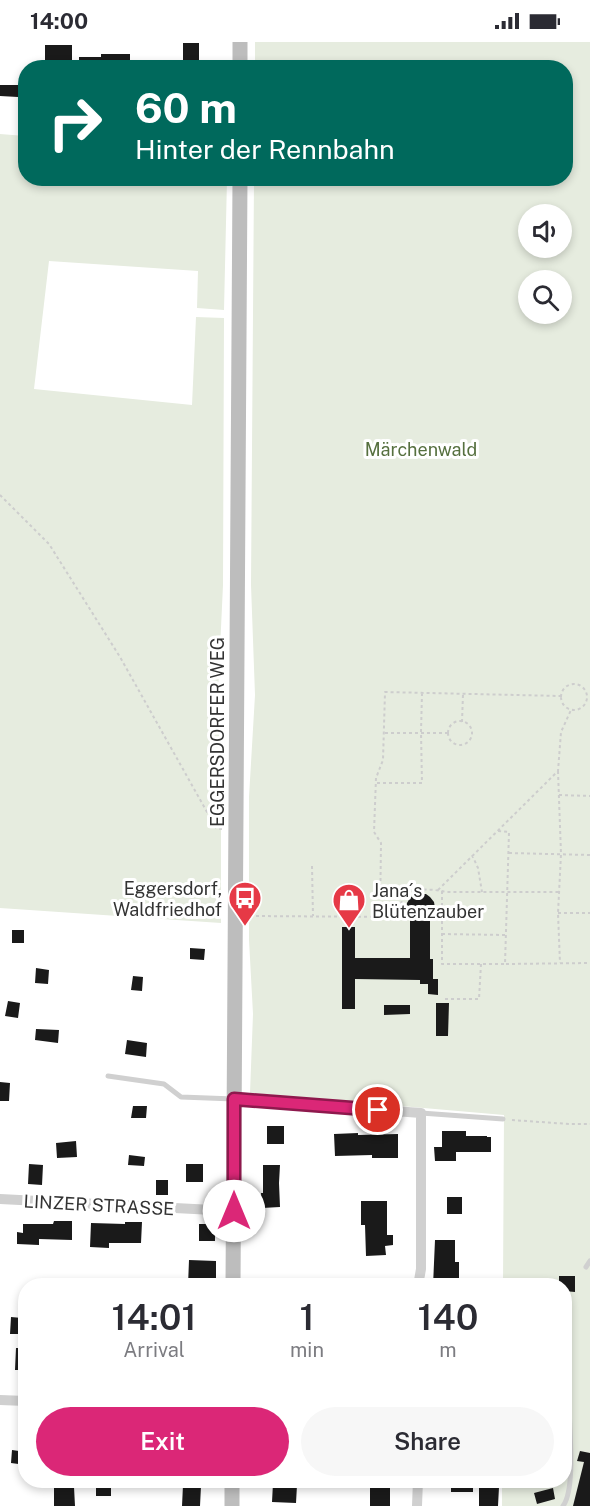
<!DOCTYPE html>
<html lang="en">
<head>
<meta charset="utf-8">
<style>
  :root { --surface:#fff; --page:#f7f7f7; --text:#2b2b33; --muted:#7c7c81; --accent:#db2777 }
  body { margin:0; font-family:"Public Sans",sans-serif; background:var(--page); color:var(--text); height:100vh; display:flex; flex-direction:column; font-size:22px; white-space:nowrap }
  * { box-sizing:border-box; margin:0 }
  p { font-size:20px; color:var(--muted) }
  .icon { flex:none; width:33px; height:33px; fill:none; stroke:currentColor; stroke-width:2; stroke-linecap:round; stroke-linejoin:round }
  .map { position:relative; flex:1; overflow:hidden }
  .panel { position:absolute; left:18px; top:1236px; width:554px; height:210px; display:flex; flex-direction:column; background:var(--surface); border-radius:24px; box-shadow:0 3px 9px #0003 }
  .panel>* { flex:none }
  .top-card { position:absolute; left:18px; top:18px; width:555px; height:126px; border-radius:24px; box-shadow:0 3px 9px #0003; background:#00695c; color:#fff; overflow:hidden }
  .fabs { position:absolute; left:518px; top:162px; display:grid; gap:12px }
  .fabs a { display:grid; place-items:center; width:54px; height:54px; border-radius:50%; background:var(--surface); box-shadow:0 3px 9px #0003; font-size:30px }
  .pin { position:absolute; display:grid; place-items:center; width:51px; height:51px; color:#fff; margin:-26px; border:3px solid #fff; border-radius:50%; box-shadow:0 2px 6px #0007 }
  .me { position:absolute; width:66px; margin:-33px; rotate:0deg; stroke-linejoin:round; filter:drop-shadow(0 0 4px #0008) }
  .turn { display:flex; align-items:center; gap:21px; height:126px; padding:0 18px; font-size:27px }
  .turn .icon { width:78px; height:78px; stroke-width:2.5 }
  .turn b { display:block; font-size:42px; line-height:51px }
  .eta { display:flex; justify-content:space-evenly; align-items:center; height:102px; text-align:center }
  .eta b { font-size:36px; font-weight:600; line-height:42px }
  .primary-button { display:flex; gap:12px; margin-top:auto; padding:12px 18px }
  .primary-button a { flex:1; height:69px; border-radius:36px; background:var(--accent); color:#fff; font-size:24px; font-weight:600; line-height:69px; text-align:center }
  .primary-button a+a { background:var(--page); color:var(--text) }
  .status { display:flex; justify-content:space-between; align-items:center; height:42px; padding:0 30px; background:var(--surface); direction:ltr }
  .status svg { height:16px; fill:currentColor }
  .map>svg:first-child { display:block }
</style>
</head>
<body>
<div class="status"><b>14:00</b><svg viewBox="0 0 49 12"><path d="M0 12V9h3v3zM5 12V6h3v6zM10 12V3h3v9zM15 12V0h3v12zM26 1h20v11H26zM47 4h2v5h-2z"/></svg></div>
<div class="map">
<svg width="590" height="1464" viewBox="0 0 590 1464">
  <rect width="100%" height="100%" fill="#fff"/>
  <path fill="#e6ecdf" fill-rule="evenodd" d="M 255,0 L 590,0 L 590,1464 L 502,1464 L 502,1439 L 564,1438 L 564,1244 L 503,1243 L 504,1073 L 250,1051 L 253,972 L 249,898 L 249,755 L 255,653 L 251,543 L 254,137 L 566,136 L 566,26 L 255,25 ZM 528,172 L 561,172 L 561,206 L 528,206 ZM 528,238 L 561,238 L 561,272 L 528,272 Z
    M 0,92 L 25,94 L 26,136 L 227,137 L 224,268 L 197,266 L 198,229 L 49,219 L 34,347 L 192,363 L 196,275 L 224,276 L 223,543 L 218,650 L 221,755 L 221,881 L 0,866 Z"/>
  <path fill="#1a1a1a" d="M 183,1 L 199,1 L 199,19 L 183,19 Z
    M 45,3 L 72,3 L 72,22 L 45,22 Z
    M 101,12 L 130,12 L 130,26 L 79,26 L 79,15 L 101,15 Z
    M 0,43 L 18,43 L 18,55 L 0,54 Z
    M 420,852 L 426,852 L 430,855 L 434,860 L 435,866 L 430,877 L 430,917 L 433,917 L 433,937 L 438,937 L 438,953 L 428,952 L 428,942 L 420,942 L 420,938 L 355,937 L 355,967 L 342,967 L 342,885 L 355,885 L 355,916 L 410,916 L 410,877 L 407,872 L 406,866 L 407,861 L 410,856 L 414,853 Z
    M 12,888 L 24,888 L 24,901 L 12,901 Z
    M 190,906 L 205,907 L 204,918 L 190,917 Z
    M 36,926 L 49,928 L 48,942 L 35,941 Z
    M 133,934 L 143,935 L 142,949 L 131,948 Z
    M 8,959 L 20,961 L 18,976 L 5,974 Z
    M 436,961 L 449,961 L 448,994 L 436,994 Z
    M 384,963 L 410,963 L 410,972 L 384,973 Z
    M 36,987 L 59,988 L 58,1001 L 35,998 Z
    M 127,998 L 147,1001 L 146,1015 L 125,1012 Z
    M 0,1040 L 10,1041 L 9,1059 L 0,1059 Z
    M 133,1064 L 147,1064 L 146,1076 L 131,1076 Z
    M 267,1084 L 284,1084 L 284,1102 L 267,1102 Z
    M 442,1089 L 466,1089 L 466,1094 L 487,1094 L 487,1095 L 491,1095 L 491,1110 L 456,1110 L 456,1119 L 435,1119 L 434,1105 L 442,1105 Z
    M 358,1091 L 358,1093 L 398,1092 L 398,1116 L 372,1116 L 372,1113 L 335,1114 L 334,1092 Z
    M 76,1099 L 77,1115 L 57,1116 L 56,1101 Z
    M 129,1113 L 145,1115 L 144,1124 L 128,1123 Z
    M 29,1122 L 43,1123 L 42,1143 L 28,1142 Z
    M 186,1122 L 203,1122 L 203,1140 L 186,1140 Z
    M 263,1123 L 280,1123 L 279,1141 L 280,1165 L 262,1166 L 261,1151 L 263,1151 Z
    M 156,1138 L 168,1138 L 168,1153 L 156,1153 Z
    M 447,1155 L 462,1155 L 462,1172 L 447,1172 Z
    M 361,1159 L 387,1159 L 387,1193 L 393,1193 L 393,1203 L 385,1204 L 386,1213 L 366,1214 L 365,1183 L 361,1183 Z
    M 54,1179 L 72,1179 L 72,1198 L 39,1197 L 39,1203 L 17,1202 L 17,1190 L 23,1191 L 23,1182 L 53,1182 Z
    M 125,1180 L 142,1180 L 141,1201 L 109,1201 L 109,1206 L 90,1205 L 91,1181 L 125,1182 Z
    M 199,1182 L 215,1182 L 215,1199 L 199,1199 Z
    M 435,1198 L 455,1198 L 455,1220 L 459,1220 L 459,1238 L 452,1238 L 452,1244 L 433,1244 Z
    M 189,1218 L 216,1219 L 216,1244 L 188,1244 Z
    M 559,1234 L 575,1234 L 575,1250 L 564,1249 L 564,1244 L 559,1244 Z
    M 11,1275 L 22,1276 L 21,1292 L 10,1292 Z
    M 16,1306 L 26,1306 L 26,1328 L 15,1328 Z
    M 12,1408 L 26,1410 L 26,1423 L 11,1421 Z
    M 580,1409 L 590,1411 L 590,1464 L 573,1464 L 584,1420 L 577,1419 Z
    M 96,1438 L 111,1438 L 111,1454 L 96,1454 Z
    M 451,1440 L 473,1440 L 473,1450 L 451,1450 Z
    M 273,1441 L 297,1443 L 296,1461 L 272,1460 Z
    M 183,1443 L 201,1444 L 200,1464 L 182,1464 Z
    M 479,1444 L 499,1445 L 498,1464 L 479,1464 Z
    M 74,1445 L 75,1464 L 54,1464 L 54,1446 Z
    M 370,1445 L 390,1445 L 390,1464 L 370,1464 Z
    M 553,1446 L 555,1457 L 537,1462 L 534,1451 Z"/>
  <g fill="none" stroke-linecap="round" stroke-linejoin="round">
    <path stroke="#cdcdcd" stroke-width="2" stroke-dasharray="3 3" stroke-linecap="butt" d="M 0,453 L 49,502 L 120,615 L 216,786 L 222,787
      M561 655a13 13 0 1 1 26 0a13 13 0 1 1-26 0Z
      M448 691a12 12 0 1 1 24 0a12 12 0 1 1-24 0Z
      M 462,680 L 463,652
      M 385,691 L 448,691
      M 558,729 L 561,812 L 558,871 L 560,921
      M 377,741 L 422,741 L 421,690 L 422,651
      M 559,753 L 590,754
      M 509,811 L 590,813
      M 472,813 L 478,826 L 482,850
      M 312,824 L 313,874
      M 438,848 L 558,729 L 561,690 L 571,668
      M 442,849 L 442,922 L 505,922 L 509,790 L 497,789
      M 558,871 L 590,871
      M 250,874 L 399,875 L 402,858 L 410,849 C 422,847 434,847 446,850 L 559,850
      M 380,875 L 381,801 L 374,790 L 376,736 L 383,718 L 385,650 L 561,654
      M 442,892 L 505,893
      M 506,922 L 590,921
      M 445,957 L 479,957 L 481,922
      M 512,1078 L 569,1082 L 590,1082"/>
    <path stroke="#d0d0d0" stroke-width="5" d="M 108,1034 L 164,1042 L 181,1055 L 234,1057
      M 421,1071 L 503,1077
      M 586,1225 L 590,1219
      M 563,1464 C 576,1447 569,1385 569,1361"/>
    <path stroke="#d0d0d0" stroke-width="10" d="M 234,1057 L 421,1071 L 421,1227 L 418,1244
      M 0,1157 L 233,1169
      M 0,1358 L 26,1359
      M 417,1464 L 418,1438"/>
    <path stroke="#bdbdbd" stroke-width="15" d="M 240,26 L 240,0
      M 233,1244 L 240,136
      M 232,1464 L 232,1438"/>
  </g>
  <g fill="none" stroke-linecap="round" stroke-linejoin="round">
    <g stroke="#8e194d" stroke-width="15">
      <path id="route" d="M 234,1169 L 234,1057 L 378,1068"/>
    </g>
    <use href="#route" stroke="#db2777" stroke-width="10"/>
  </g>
  <defs>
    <g id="bus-pin" transform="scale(1.725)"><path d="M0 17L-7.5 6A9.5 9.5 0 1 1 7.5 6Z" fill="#e63946" stroke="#fff"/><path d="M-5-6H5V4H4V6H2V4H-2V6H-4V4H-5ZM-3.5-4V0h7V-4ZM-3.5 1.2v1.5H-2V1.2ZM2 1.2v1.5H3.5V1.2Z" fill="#fff"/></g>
    <g id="shop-pin" transform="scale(1.725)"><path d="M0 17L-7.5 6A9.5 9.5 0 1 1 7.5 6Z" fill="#e63946" stroke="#fff"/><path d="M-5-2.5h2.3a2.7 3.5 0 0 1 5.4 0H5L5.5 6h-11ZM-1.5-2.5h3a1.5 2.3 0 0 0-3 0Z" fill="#fff"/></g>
  </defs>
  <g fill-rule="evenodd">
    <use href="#bus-pin" x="245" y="856"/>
    <use href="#shop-pin" x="349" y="858"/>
  </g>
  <g text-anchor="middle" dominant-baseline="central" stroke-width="6" stroke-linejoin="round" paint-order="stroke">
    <g font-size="18" fill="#56703f" stroke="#fff">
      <text x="421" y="407">Märchenwald</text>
    </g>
    <g font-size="18" fill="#333" stroke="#fff">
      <text transform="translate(217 690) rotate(-90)">EGGERSDORFER WEG</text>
      <text transform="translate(99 1163) rotate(3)">LINZER STRASSE</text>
    </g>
    <g font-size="18" fill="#333" stroke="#fff" text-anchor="end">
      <text x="222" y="846">Eggersdorf,<tspan x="222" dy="21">Waldfriedhof</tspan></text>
      <text x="372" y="848" text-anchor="start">Jana´s<tspan x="372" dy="21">Blütenzauber</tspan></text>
    </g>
  </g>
</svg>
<div class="fabs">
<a><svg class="icon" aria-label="sound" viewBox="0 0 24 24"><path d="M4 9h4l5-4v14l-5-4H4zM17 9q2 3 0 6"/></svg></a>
<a><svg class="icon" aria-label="search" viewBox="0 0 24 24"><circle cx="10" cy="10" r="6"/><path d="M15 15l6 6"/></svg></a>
</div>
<div class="pin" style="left:378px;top:1068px;background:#d93025"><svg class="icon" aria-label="arrive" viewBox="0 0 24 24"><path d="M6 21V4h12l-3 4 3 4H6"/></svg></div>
<svg class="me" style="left:234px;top:1169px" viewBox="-20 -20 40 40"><circle r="19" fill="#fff"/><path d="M0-13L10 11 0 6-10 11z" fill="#db2777"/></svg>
<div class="top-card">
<div class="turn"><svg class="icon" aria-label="right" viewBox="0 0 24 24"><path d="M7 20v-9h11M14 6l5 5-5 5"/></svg><div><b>60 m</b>Hinter der Rennbahn</div></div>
</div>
<section class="panel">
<div class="eta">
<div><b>14:01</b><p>Arrival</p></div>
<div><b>1</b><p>min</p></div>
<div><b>140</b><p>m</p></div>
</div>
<div class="primary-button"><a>Exit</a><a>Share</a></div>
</section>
</div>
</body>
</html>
